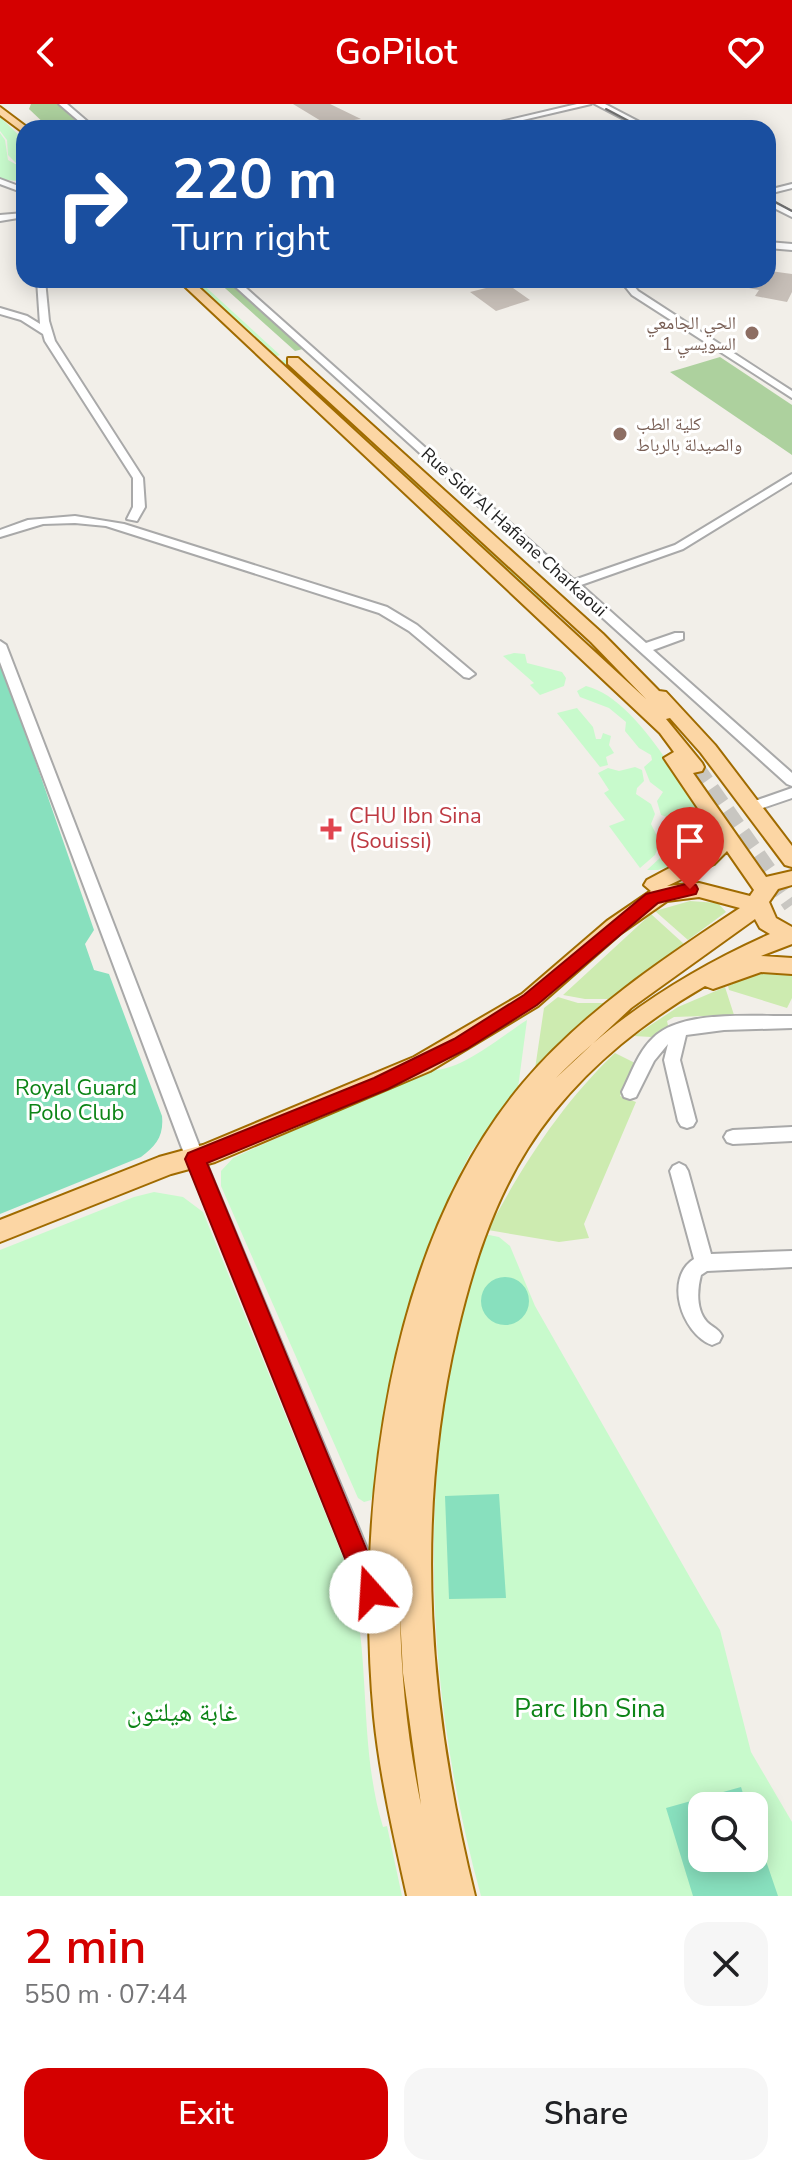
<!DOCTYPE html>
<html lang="en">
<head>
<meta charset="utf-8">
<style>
  :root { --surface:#fff; --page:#f6f6f6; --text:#202124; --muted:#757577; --accent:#d40000 }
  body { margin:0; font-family:"Nunito Sans","Noto Naskh Arabic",sans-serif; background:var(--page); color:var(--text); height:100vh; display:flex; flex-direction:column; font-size:30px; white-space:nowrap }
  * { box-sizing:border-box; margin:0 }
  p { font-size:26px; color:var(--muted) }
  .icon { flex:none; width:44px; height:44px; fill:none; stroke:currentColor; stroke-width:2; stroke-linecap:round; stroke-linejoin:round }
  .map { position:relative; height:1792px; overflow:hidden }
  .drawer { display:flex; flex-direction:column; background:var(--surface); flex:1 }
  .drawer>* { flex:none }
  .hud { position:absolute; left:16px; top:16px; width:760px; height:168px; border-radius:24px; box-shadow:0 4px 20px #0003; background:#1a4fa0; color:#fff; overflow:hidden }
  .tools { position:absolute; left:688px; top:1688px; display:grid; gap:16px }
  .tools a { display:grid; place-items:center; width:80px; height:80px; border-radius:16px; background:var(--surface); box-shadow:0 4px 20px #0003; font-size:40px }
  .pin { position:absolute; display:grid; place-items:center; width:68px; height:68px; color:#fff; margin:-82px -34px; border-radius:50% 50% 50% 0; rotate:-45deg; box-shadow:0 0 8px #0007 }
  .pin .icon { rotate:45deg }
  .me { position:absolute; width:88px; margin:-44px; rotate:341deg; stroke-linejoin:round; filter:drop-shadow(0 0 6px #0008) }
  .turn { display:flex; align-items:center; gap:28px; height:168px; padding:0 24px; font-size:36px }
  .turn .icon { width:104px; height:104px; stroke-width:2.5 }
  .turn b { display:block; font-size:56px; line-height:68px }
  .round { display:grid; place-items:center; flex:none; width:84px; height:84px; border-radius:24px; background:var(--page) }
  .head { display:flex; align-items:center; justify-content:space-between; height:136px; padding:0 24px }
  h1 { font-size:48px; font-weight:600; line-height:60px; color:var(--accent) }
  .primary-button { display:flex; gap:16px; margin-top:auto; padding:16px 24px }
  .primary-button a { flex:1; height:92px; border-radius:24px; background:var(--accent); color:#fff; font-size:32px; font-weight:600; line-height:92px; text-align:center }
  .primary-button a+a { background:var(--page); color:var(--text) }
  header { display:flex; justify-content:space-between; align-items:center; height:104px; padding:0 24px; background:var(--accent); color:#fff; font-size:36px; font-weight:600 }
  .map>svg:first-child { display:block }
</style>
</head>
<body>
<header><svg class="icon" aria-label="back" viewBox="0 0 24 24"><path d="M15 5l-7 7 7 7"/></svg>GoPilot<svg class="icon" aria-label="heart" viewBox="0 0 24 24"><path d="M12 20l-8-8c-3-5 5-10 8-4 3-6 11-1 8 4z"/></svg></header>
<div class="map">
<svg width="792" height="1792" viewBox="0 0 792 1792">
  <rect width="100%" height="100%" fill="#f2efe9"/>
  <path fill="#cdebb0" d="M 690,797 L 718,799 L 726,808 L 688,836 L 655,807 Z
    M 651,810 L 684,840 L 613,895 L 585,895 L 563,891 Z
    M 761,867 L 792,869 L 792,894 L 787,904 L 729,886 L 728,882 Z
    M 725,883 L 734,911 L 674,913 L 667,917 L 669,926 L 651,933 L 634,932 L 678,903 Z
    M 558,893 L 578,899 L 607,899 L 535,965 L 544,904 Z
    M 615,949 L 637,960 L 620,992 L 636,998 L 584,1120 L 589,1134 L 559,1138 L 488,1126 C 522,1062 562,999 615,949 Z"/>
  <path fill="#add19e" d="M 31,0 L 57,0 L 84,24 L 49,24 L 29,5 Z
    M 216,176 L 226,176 L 303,245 L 295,247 Z
    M 720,253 L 792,301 L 792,351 L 670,268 Z"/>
  <path fill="#c8facc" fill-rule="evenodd" d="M 0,13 L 24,36 L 24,63 L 19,62 L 24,64 L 24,78 L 0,75 L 0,29 L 5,36 L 8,56 L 19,62 L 8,51 L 7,36 L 0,27 Z
    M 191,176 L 198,176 L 280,251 L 274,253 Z
    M 285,256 L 551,501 L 545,504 L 278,257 Z
    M 514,549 L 525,550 L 527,559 L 562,568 L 566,574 L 564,582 L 540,591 L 530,581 L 534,579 L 503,552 Z
    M 586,582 C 637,594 685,687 714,730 L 713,742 L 695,752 L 670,714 L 661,711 L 657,697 L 663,688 L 650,678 L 644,663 L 652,656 L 651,651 L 639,644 L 625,627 L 626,618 L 609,604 L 580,593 L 577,587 Z
    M 577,604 L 593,623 L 596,635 L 601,635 L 603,629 L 611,632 L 609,641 L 614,649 L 606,653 L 608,661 L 600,663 L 557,609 Z
    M 635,663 L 642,666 L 644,677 L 637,684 L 636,690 L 651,700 L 655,710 L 651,720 L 660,738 L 655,751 L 640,764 L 609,722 L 625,716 L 604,689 L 609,686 L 598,669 L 608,664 L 619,667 Z
    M 671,729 L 689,755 L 658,766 L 647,766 L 662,752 L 665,735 Z
    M 527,916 L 518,984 L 471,1048 L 452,1085 L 420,1168 L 387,1307 L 373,1389 L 371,1396 L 364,1398 L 358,1394 L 221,1082 L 221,1067 L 233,1054 L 428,966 C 458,970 500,933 527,916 Z
    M 154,1088 L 183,1093 L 203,1108 L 347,1463 C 373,1547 357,1638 383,1723 L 387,1722 L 402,1792 L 0,1792 L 0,1146 L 134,1093 Z
    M 484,1130 L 499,1133 L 510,1142 L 535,1202 L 720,1526 L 751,1648 L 792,1718 L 792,1792 L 481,1792 C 434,1621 419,1440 450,1265 C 458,1219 472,1174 484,1130 ZM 702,1702 L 754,1702 L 754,1754 L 702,1754 Z"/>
  <path fill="#88e0be" d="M 0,555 L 94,826 L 85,840 L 94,866 L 109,870 L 162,1012 C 164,1032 156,1042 141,1053 L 0,1110 Z
    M481 1197a24 24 0 1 1 48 0a24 24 0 1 1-48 0Z
    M 499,1390 L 506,1494 L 449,1495 L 445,1392 Z
    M 741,1683 L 747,1702 L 702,1702 L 702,1754 L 754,1754 L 754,1722 L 778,1792 L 693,1792 L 666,1704 Z"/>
  <path fill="#c7bfb8" d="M 293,0 L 330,0 L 361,15 L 326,20 Z
    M 770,167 L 792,170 L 792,188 L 787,198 L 755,192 L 759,186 L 734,181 L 734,176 L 768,176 Z
    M 506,179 L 530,196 L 496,207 L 470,188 Z"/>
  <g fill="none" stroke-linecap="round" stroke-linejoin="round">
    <path stroke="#c8c6c1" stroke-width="18" stroke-dasharray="18 9" stroke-linecap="butt" d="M 695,663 L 792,801"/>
    <g stroke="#a9a9a9" stroke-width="4">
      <path id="minor" d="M 59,0 L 67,0 L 95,24 L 87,24 Z
        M 577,0 L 591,0 L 489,24 L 475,24 Z
        M 595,0 L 605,0 L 651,24 L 641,24 Z
        M 0,75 L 24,84 L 24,89 L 0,80 Z
        M 792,80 L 792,84 L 768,90 L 768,86 Z
        M 768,96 L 792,108 L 792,113 L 768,101 Z
        M 24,109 L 24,113 L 0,117 L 0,111 Z
        M 768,138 L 792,140 L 792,146 L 768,144 Z
        M 37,176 L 45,176 L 49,217 L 55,237 L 143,374 L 145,403 L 137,417 L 127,415 L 133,403 L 133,374 L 45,237 L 43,230 L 21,216 L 0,210 L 0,204 L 27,212 L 40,220 Z
        M 228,176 L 237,176 L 574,476 L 675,441 L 792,370 L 792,378 L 683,445 L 581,481 L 646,539 L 675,529 L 683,529 L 683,535 L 653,546 L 792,669 L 792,682 L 787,680 Z
        M 620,176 L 629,176 L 638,187 L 792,287 L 792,294 L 632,191 Z
        M 75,412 L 124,420 L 387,503 L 417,521 L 475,570 L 469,574 L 464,573 L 409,527 L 379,509 L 106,422 L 75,419 L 43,420 L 0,433 L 0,426 L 28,416 Z
        M 0,537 L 6,541 L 200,1044 L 371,1454 L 386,1504 L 383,1512 L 375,1515 L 367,1512 L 364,1504 L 349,1454 L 182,1044 L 0,558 Z
        M 792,684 L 792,694 L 751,708 L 744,703 L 746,700 Z
        M 792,912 L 792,924 L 724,926 L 686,931 L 680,956 L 696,1017 L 693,1022 L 687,1024 L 681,1022 L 678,1017 L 664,956 L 668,940 L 654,957 L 636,993 L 630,995 L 624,993 L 622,988 C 631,970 638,948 653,934 C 682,905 753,913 792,912 Z
        M 792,1023 L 792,1037 L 733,1040 L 727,1038 L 724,1033 L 727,1028 L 733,1026 Z
        M 679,1059 L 685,1062 L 688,1067 L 711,1150 L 792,1147 L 792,1163 L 707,1167 L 701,1171 C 697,1186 696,1206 707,1218 C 713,1224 718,1224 722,1232 L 719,1238 L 712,1241 C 681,1229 664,1174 694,1155 L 670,1067 L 673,1062 Z"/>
    </g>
    <g stroke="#a06b00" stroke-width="4">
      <path id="major" d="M 0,3 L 28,24 L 24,24 L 24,29 L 0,11 Z
        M 178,176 L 191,176 L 646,595 L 591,538 L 288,260 L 288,254 L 298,254 L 603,530 L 659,587 L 666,588 L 715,641 L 792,742 L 792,763 L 785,761 L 701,649 L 670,614 L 666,615 L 702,659 L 704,663 L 702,667 L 693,669 L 766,773 L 792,767 L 792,781 L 778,785 L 769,798 L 776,814 L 792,823 L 792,840 L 761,852 L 792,854 L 792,870 L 761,868 L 713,885 L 705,882 C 636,922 571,976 528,1044 C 492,1101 472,1165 457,1229 C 413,1418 429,1606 475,1792 L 407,1792 C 394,1733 380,1673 374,1613 C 355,1408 387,1141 523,979 C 583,908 663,855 740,804 L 699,793 L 667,797 L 621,829 L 538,902 L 430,967 L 215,1058 L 171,1070 L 0,1138 L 0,1116 L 159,1053 L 203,1041 L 414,953 L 522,890 L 607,817 L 651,787 L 644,781 L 647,776 L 709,743 L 714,728 L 664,654 L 674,648 L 660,629 ZM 727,747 L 754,786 L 750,792 L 699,779 L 667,782 L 714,760 ZM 755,815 L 760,824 L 770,830 C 689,866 618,911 556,974 L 631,904 ZM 400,1510 L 403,1569 L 421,1701 C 408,1638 401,1575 400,1510 Z"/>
    </g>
    <use href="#minor" fill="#fff" fill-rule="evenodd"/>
    <use href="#major" fill="#fcd6a4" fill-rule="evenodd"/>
    <path stroke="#707070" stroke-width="2" d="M 606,5 L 642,24
      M 768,94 L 792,107"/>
  </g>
  <path fill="#d40000" stroke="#8a0000" stroke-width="2" d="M 690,779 L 696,781 L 698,785 L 696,790 L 658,799 L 537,901 L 467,945 L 388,985 L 207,1059 L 384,1488 L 380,1497 L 371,1500 L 362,1497 L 185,1055 L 188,1049 L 374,974 L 454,935 L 524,891 L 646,790 Z"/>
  <g fill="#8d6e63" stroke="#fff" stroke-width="3">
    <circle cx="752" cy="229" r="8"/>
    <circle cx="620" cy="330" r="8"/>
  </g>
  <path fill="#e0444e" stroke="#fff" stroke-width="3" d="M327 713h8v8h8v8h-8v8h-8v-8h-8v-8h8z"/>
  <g text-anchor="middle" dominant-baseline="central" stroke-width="6" stroke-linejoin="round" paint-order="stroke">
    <g font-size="18" fill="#785e54" stroke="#fff" text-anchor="end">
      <text x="736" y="219">الحي الجامعي<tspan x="736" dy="21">السويسي 1</tspan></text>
      <text x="636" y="320" text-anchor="start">كلية الطب<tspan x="636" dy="21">والصيدلة بالرباط</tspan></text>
    </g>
    <g font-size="18" fill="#222" stroke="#fff">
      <text transform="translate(514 428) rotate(42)">Rue Sidi Al Hafiane Charkaoui</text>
    </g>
    <g font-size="22" fill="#be3a42" stroke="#fff" text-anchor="start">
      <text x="349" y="712">CHU Ibn Sina<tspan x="349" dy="25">(Souissi)</tspan></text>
    </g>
    <g font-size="22" fill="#0c8416" stroke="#fff">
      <text x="76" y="984">Royal Guard<tspan x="76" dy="25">Polo Club</tspan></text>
    </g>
    <g font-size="26" fill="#0c8416" stroke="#fff">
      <text x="590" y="1604">Parc Ibn Sina</text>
      <text x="182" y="1608">غابة هيلتون</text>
    </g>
  </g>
</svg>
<div class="tools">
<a><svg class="icon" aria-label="search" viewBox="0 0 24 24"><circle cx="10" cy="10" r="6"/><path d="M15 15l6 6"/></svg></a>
</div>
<div class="pin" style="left:690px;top:785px;background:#d93025"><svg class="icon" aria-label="arrive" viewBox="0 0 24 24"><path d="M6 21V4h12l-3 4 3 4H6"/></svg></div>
<svg class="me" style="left:371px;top:1488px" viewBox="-20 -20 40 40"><circle r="19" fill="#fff"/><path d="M0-13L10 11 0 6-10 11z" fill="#d40000"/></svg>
<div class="hud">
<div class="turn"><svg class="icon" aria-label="right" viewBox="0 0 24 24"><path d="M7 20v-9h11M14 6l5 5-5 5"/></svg><div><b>220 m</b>Turn right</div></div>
</div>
</div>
<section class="drawer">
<div class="head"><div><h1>2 min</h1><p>550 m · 07:44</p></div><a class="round"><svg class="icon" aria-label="close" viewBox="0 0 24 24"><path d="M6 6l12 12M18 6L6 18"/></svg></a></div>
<div class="primary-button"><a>Exit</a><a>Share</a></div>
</section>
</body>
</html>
